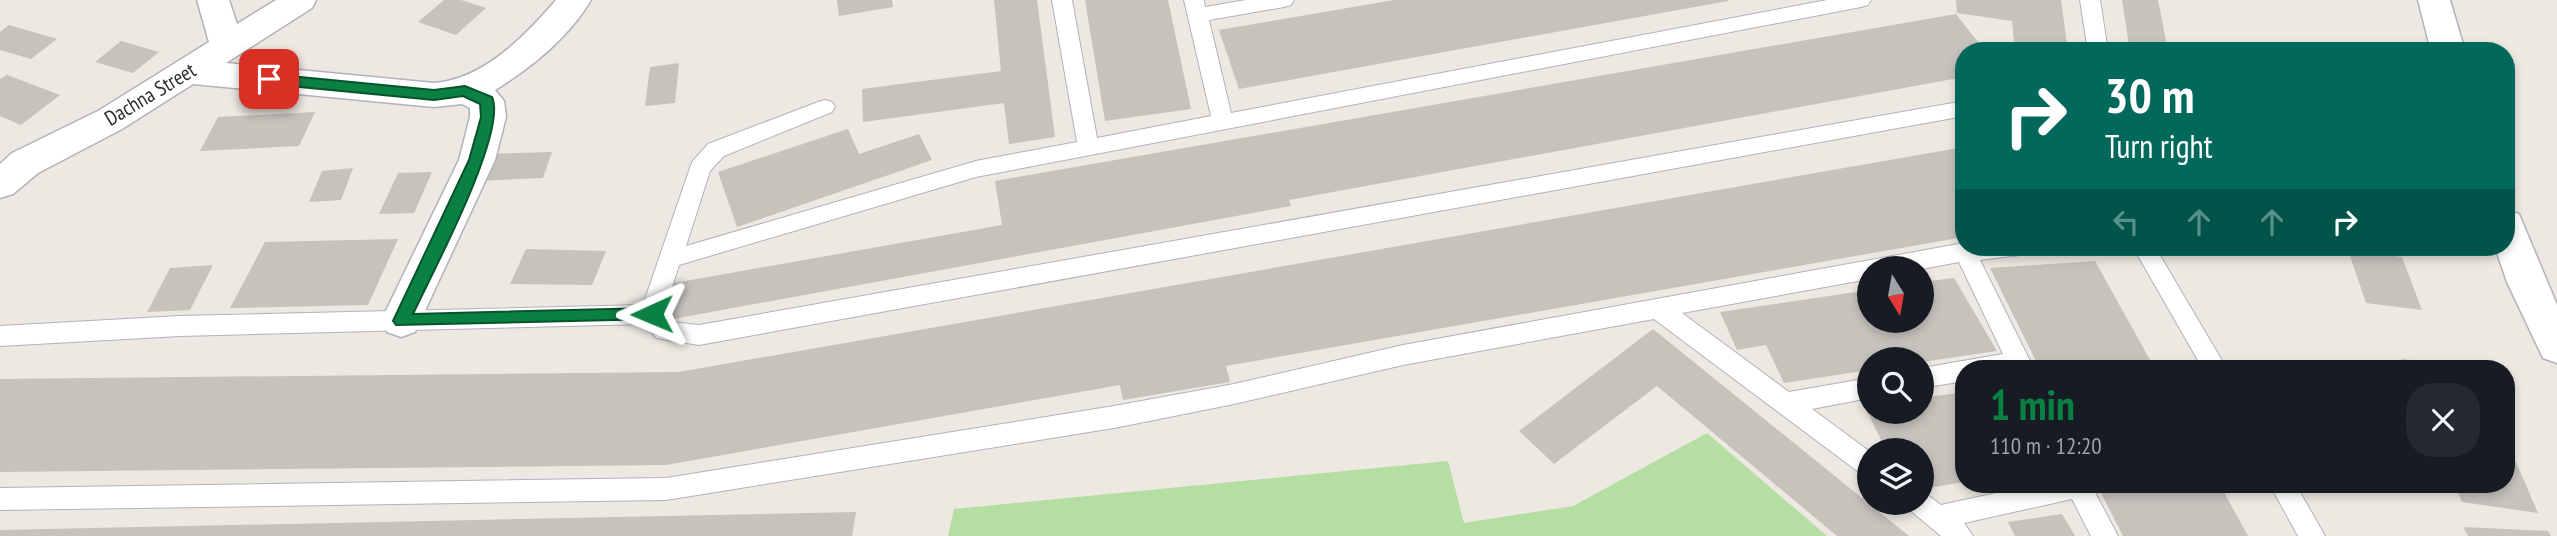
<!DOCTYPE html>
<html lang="en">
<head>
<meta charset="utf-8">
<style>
  :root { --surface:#171b24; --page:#242831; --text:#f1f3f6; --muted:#9ea1a6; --accent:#0b8043 }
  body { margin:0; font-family:"PT Sans Narrow",sans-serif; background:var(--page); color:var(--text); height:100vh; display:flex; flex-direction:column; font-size:26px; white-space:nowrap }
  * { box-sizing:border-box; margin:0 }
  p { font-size:23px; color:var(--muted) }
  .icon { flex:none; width:38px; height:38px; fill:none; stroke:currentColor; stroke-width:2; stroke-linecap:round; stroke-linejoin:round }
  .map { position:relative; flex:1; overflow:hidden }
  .details { position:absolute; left:1955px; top:360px; width:560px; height:133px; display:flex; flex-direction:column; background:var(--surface); border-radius:28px; box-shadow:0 4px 10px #0003 }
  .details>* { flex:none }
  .guide { position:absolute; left:1955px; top:42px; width:560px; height:214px; border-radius:28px; box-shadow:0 4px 10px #0003; background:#00695c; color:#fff; overflow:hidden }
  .needle { width:46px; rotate:169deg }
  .tools { position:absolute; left:1857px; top:256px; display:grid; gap:14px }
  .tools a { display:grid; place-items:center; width:77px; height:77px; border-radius:50%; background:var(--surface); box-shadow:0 4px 10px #0003; font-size:35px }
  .pin { position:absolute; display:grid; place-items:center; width:60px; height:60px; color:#fff; margin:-30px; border-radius:14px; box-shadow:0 4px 10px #0006 }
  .me { position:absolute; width:77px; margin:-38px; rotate:269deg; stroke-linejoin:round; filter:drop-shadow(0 0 5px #0008) }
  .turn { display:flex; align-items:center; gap:24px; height:147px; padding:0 35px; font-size:32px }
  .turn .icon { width:91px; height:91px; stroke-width:2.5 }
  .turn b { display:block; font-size:49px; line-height:60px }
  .lanes { display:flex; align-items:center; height:66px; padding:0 35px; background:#0003; justify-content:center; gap:35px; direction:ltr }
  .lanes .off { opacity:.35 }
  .round { display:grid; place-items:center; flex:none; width:74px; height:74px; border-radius:28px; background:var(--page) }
  .overview { display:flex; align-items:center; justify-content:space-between; height:119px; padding:0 35px }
  h1 { font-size:42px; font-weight:800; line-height:52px; color:var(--accent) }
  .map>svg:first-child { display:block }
</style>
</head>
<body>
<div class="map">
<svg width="2557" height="536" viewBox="0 0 2557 536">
  <rect width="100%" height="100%" fill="#ede8e1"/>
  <path fill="#b5dfa2" d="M 1707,433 L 1827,536 L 948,536 L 954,509 L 1448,461 L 1464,523 L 1573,506 Z"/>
  <path fill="#c6c2bc" d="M 444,0 L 461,0 L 486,8 L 456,35 L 418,22 Z
    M 837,0 L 892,0 L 893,7 L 839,16 Z
    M 994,0 L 1037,0 L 1055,137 L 1009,144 L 1004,103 L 863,122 L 862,89 L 1001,71 Z
    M 1085,0 L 1168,0 L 1191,109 L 1105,121 Z
    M 1394,0 L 1728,0 L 1728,1 L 1239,89 L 1219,30 Z
    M 1956,0 L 2061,0 L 2068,51 L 2015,50 L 2012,21 L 1957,13 Z
    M 2122,0 L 2158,0 L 2168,51 L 2130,51 Z
    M 1956,14 L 1985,51 L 1964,51 L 1964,77 L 1289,200 L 1291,206 L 673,319 L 674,283 L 1002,225 L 995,181 Z
    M 9,25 L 57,39 L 31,59 L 0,50 L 0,32 Z
    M 121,41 L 159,52 L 133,73 L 95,62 Z
    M 679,63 L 675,103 L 645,106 L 650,67 Z
    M 7,75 L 60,95 L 21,125 L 0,116 L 0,79 Z
    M 315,112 L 299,146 L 200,151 L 218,117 Z
    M 848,129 L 859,154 L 919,134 L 932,160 L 737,227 L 718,172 Z
    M 1964,147 L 1964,237 L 1226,366 L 1230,382 L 1123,400 L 1120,385 L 666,465 L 0,472 L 0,379 L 679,372 Z
    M 552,152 L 543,178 L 476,181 L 486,154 Z
    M 353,168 L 341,200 L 309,202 L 322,171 Z
    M 432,172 L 414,213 L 379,214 L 398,173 Z
    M 398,239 L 368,305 L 230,308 L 265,242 Z
    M 526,249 L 606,251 L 592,285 L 510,284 Z
    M 2348,250 L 2402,257 L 2422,310 L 2366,303 Z
    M 2095,261 L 2155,369 L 2040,369 L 1990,268 Z
    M 213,265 L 190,310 L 147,312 L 170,268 Z
    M 1954,278 L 1997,351 L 1922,362 L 1922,359 L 1869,359 L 1869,370 L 1784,383 L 1766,345 L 1737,350 L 1720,312 L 1869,290 L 1869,320 L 1922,320 L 1922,282 Z
    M 1653,329 L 1909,536 L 1837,536 L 1657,386 L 1554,464 L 1519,431 Z
    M 2402,359 L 2467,368 L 2467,369 L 2406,369 Z
    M 1964,392 L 1964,482 L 1922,489 L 1922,450 L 1886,450 L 1865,407 L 1869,406 L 1869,411 L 1922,411 L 1922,398 Z
    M 2506,439 L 2538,513 L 2462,502 L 2455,485 L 2506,485 Z
    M 2097,485 L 2220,485 L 2248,536 L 2123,536 Z
    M 856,512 L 852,536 L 0,536 L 0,530 Z
    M 2062,514 L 2075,536 L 2015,536 L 2008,522 Z
    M 2463,527 L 2548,531 L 2551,536 L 2468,536 Z"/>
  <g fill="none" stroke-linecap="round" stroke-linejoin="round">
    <g stroke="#b1b2bc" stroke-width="2">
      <path id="service" d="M 1052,0 L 1072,0 L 1097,138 L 1211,116 L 1184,0 L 1204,0 L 1205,7 L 1246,0 L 1294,0 L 1291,5 L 1284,7 L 1209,20 L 1231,113 L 1827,0 L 1871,0 L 1868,5 L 1861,7 L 976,177 L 679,265 L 664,313 L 671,322 L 699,325 L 1964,101 L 1964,116 L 699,345 L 656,338 L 646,324 L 180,336 L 0,346 L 0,326 L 180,316 L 643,305 L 692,162 L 708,144 L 818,102 L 825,100 L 832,102 L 835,107 L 832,112 L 724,156 L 710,171 L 686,246 L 976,161 L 1077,142 Z
        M 2080,0 L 2100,0 L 2108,51 L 2088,51 Z
        M 1964,243 L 1964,247 L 2039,247 L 2036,253 L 1980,260 L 2034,369 L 1964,369 L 1964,381 L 1922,388 L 1922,368 L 2003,354 L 1959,262 L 1922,269 L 1869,268 L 1869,279 L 1682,313 L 1789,392 L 1869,378 L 1869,398 L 1812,409 L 1869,451 L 1869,476 L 1860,473 L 1654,319 L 1403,365 L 1234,404 L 1114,428 L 666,500 L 0,510 L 0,488 L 666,478 L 1114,406 L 1234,384 L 1403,345 Z
        M 2133,247 L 2155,247 L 2227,369 L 2203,369 Z
        M 2033,485 L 2091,485 L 2118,536 L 2091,536 L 2072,499 L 1964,523 L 1973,536 L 1941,536 L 1910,510 L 1906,502 L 1922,502 L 1922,491 L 1941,505 Z
        M 2270,485 L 2296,485 L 2325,536 L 2298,536 Z"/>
    </g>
    <g stroke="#b1b2bc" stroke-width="3">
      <path id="minor" d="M 197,0 L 229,0 L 237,24 L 276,0 L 316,0 L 312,8 L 226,63 L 434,83 C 484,79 525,36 556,0 L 591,0 C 569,37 531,68 495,90 L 504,101 L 506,117 L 495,160 L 415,332 L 401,337 L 387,332 L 381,321 L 459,160 L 470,117 L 470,108 L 462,104 L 434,107 L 193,84 L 122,129 L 38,173 L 13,194 L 0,198 L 0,164 L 12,153 L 98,111 L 209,42 Z
        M 2418,0 L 2450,0 L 2465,51 L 2431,51 Z
        M 2506,210 L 2519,214 L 2557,305 L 2557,363 L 2543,358 L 2507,282 L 2495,247 L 2506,247 Z"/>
    </g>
    <use href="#service" fill="#fff" fill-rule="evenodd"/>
    <use href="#minor" fill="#fff" fill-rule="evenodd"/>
  </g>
  <path fill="#0b8043" stroke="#07532c" stroke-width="2" d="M 269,74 L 434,90 L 465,86 L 492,97 C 508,132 431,275 413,314 L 652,308 L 657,310 L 660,314 L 657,319 L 396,325 L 393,321 L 469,160 L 481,117 L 480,104 L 463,96 L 434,100 L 269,84 L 262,79 Z"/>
  <g text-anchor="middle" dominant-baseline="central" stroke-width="5" stroke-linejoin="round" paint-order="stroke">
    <g font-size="21" fill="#2d2d2d" stroke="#fff">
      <text transform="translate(150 94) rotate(-31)">Dachna Street</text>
    </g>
  </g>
</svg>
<div class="tools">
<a><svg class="needle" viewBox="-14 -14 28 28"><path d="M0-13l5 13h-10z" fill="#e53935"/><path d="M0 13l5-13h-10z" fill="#9ea1a6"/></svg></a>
<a><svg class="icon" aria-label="search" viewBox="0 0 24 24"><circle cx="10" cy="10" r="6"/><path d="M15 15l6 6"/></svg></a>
<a><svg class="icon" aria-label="layers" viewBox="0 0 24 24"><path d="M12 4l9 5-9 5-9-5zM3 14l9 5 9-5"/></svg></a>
</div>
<div class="pin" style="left:269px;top:79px;background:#d93025"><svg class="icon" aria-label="arrive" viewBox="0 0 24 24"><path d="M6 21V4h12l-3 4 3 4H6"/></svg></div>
<svg class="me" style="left:652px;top:314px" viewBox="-20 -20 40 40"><path d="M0-17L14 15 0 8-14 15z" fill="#0b8043" stroke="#fff" stroke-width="4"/></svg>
<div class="guide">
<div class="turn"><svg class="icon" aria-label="right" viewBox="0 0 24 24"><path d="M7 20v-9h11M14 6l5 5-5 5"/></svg><div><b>30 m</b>Turn right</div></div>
<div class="lanes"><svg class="icon off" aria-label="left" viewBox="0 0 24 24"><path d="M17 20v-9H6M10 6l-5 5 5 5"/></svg><svg class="icon off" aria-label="ahead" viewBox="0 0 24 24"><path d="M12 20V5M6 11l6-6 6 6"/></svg><svg class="icon off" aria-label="ahead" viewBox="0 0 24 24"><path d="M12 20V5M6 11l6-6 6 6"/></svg><svg class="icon" aria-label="right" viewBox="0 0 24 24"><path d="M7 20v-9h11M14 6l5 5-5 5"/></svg></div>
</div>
<section class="details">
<div class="overview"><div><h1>1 min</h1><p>110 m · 12:20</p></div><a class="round"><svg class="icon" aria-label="close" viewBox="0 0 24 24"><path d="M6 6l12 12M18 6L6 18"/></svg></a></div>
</section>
</div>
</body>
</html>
